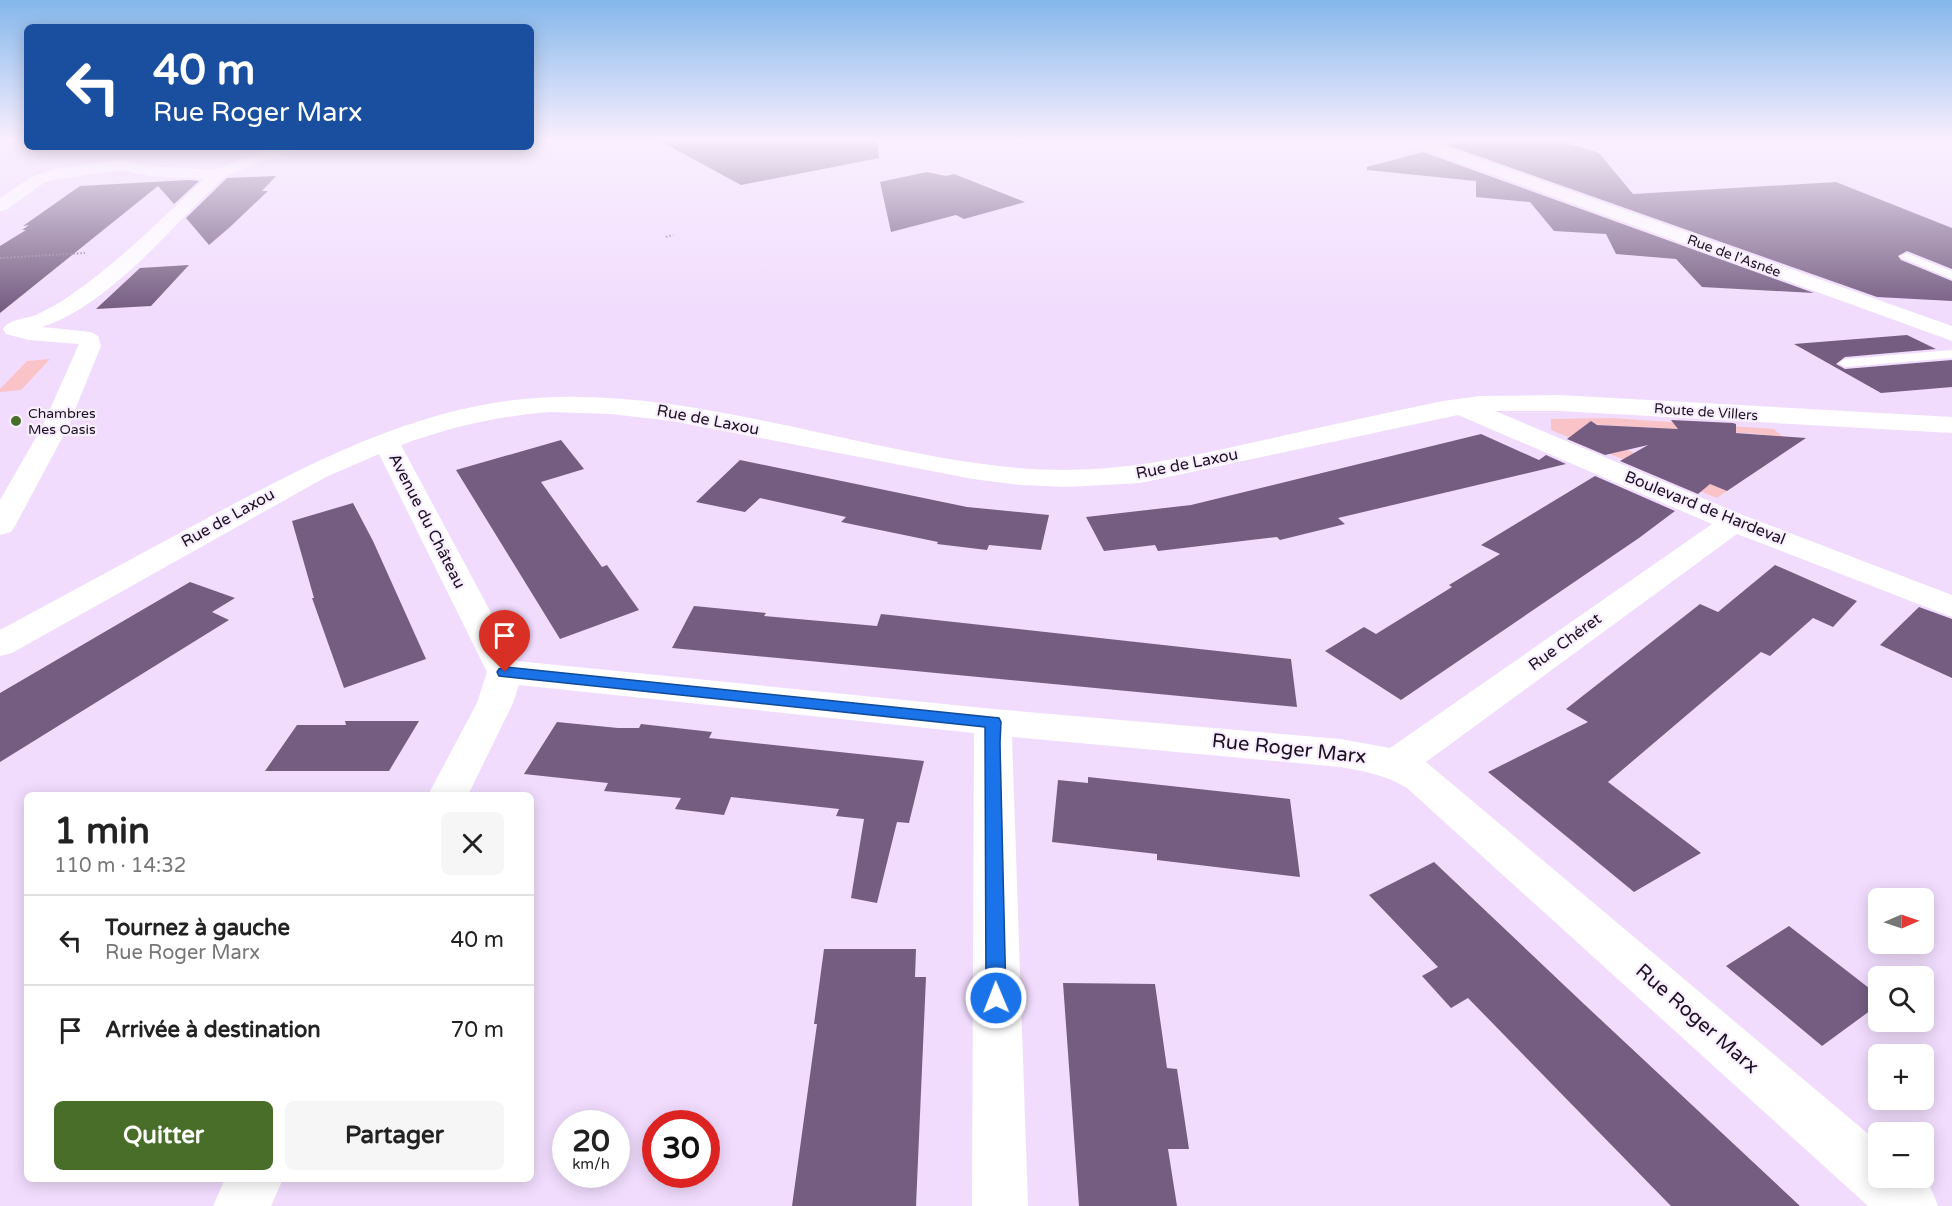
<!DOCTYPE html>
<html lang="fr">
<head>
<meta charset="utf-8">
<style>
  :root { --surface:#fff; --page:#f6f6f6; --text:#222; --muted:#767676; --line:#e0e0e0; --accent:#486e29 }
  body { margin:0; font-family:"Varela Round",sans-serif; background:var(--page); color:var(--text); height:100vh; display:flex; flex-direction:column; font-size:22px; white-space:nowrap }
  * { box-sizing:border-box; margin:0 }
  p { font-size:20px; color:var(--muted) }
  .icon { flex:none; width:33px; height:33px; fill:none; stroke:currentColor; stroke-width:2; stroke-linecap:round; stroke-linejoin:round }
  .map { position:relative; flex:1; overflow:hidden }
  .details { position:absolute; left:24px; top:792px; width:510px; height:390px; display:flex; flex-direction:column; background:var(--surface); border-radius:9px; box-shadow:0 3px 15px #0003 }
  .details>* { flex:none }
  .top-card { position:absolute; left:24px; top:24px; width:510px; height:126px; border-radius:9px; box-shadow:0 3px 15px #0003; background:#1a4fa0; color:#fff; overflow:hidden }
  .needle { width:39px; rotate:88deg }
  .fabs { position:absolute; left:1868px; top:888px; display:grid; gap:12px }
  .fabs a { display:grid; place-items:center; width:66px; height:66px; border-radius:9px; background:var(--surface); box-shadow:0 3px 15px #0003; font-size:30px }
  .speed { position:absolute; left:552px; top:1110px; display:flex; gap:12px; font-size:30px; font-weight:700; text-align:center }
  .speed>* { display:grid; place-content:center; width:78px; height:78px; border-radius:50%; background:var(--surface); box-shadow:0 3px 15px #0003; line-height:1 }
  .speed small { font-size:15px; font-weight:400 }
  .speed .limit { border:9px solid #d22; background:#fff; color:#111 }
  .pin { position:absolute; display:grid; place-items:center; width:51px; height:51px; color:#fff; margin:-62px -26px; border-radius:50% 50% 50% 0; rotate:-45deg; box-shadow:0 0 6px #0007 }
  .pin .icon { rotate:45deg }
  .me { position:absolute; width:66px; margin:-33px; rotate:359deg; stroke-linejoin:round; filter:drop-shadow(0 0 4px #0008) }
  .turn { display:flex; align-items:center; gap:21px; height:126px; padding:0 30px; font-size:27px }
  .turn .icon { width:78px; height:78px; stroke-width:2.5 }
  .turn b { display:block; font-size:42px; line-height:51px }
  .round { display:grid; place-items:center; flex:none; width:63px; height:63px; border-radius:9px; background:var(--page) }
  .summary { display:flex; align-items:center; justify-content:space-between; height:102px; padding:0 30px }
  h1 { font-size:36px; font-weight:700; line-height:45px }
  .primary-button { display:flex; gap:12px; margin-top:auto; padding:12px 30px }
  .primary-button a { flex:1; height:69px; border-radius:9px; background:var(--accent); color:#fff; font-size:24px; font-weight:700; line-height:69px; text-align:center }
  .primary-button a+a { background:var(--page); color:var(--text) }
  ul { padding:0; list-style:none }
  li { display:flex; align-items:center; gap:18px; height:90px; padding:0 30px; border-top:2px solid var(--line) }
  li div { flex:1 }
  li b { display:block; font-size:22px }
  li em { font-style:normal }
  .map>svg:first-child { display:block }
</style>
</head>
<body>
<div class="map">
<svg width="1952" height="1206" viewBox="0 0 1952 1206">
  <rect width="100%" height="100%" fill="#f1dcfd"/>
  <path fill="#fac3c7" d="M 50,359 L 21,390 L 0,392 L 0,389 L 27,361 Z
    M 1612,418 L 1774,429 L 1794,447 L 1761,434 L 1587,424 L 1579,430 L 1727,491 L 1717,498 L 1551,430 L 1551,419 Z"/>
  <path fill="#755d82" d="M 660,141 L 877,141 L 879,158 L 741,185 Z
    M 1465,141 L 1561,141 L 1599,153 L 1633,194 L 1836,182 L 1952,228 L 1952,269 L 1907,251 L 1898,256 L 1901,260 L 1952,281 L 1952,301 L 1877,297 L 1447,145 Z
    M 1423,152 L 1814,293 L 1702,287 L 1676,259 L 1616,254 L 1606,234 L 1554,231 L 1530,202 L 1476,197 L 1476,181 L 1367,170 L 1367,167 Z
    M 927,172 L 946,176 L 954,174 L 1025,202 L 964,219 L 956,215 L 891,232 L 880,182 Z
    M 276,176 L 262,191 L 268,191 L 230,227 L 209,245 L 186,218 L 227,178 Z
    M 189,180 L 199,181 L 174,204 L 158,186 L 0,313 L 0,246 L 26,230 L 22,230 L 29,225 L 23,226 L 80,186 Z
    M 189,265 L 151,306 L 96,309 L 140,268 Z
    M 1907,335 L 1936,349 L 1845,357 L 1836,364 L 1845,369 L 1952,360 L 1952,387 L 1881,393 L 1794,344 Z
    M 1671,420 L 1733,423 L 1736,424 L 1736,433 L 1806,438 L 1727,491 L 1710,484 L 1698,494 L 1620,461 L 1648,445 L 1605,455 L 1567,439 L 1591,421 L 1597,425 L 1678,429 Z
    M 1481,434 L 1539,460 L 1546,455 L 1566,464 L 1338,518 L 1345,524 L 1280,540 L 1277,537 L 1158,551 L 1155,545 L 1104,551 L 1086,517 L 1191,505 Z
    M 561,440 L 584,469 L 541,482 L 602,567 L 607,565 L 639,610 L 560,639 L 456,470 Z
    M 740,460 L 967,507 L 1049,515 L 1041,550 L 989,545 L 987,550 L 937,544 L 938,542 L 841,522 L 846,517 L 760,498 L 745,512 L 696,502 Z
    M 1595,476 L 1675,511 L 1639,538 L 1401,700 L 1325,651 L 1364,627 L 1376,634 L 1452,587 L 1449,585 L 1500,554 L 1481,545 Z
    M 353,503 L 373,541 L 426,659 L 344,688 L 312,598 L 314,598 L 292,521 Z
    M 1775,565 L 1857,601 L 1833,627 L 1813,618 L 1770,656 L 1761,652 L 1608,782 L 1701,853 L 1634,892 L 1488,772 L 1588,722 L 1566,709 L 1700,604 L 1718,612 Z
    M 190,582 L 235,598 L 212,612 L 229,620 L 0,762 L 0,693 Z
    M 694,606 L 766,613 L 764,616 L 877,626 L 881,614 L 1291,659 L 1297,707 L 672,648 Z
    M 1919,607 L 1952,619 L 1952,678 L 1880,645 Z
    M 345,721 L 419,721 L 389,771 L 265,771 L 297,725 L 346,725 Z
    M 557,722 L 618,728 L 639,728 L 641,724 L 712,732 L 709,738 L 924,761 L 909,823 L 897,822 L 877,903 L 851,898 L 864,819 L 836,816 L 839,809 L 731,797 L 724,815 L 675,809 L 681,798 L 604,791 L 608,783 L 524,774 Z
    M 1088,777 L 1290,799 L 1300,877 L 1157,860 L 1157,854 L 1052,842 L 1058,780 L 1088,783 Z
    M 1434,862 L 1584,1004 L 1800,1206 L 1671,1206 L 1468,998 L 1451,1008 L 1422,976 L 1438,967 L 1369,895 Z
    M 1789,926 L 1878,995 L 1878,1005 L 1822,1046 L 1726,966 Z
    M 824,949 L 916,949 L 915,977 L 926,977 L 916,1206 L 792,1206 L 817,1024 L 814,1024 Z
    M 1063,983 L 1155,984 L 1167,1068 L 1177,1069 L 1189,1149 L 1168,1149 L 1177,1206 L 1079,1206 Z"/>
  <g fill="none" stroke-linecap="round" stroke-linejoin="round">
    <path stroke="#8d7d96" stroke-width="2" stroke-dasharray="1.5 2" stroke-linecap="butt" d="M 666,237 L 673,235
      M 0,258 L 85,253"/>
    <path fill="#fff" fill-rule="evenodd" d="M 1906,253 L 1952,271 L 1952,279 L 1902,258 L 1900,256 Z
      M 1952,350 L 1952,358 L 1845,367 L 1838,363 L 1845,359 Z"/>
    <path fill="#fff" fill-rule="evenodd" d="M 1407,141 L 1429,141 L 1952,326 L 1952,341 L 1409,144 Z
      M 275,147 L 297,147 L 294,150 C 281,155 230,172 222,179 C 171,227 110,305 42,327 L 91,332 L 98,336 L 101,346 L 68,427 L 15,526 L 11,532 L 0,535 L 0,500 L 42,427 L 79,344 L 29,340 L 6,334 L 3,329 C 9,319 25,319 36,315 C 47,309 58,304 68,297 C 118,263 160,220 204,179 L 150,176 L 120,170 L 58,179 L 45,182 L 6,210 L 0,211 L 0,198 L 33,176 L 56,169 L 120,160 L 150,166 L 214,170 Z
      M 1559,395 L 1952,417 L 1952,433 L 1559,411 L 1495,411 L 1745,516 L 1952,595 L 1952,617 L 1737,534 L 1426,762 L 1878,1142 L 1878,1178 L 1920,1178 L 1930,1186 L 1938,1206 L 1868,1206 L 1407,788 C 1385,775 1365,771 1340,767 L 1012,737 L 1028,1206 L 972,1206 L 974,733 L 519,685 L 513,703 L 468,795 L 428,795 L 477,703 L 487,672 L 379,454 L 326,477 L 12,653 L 0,656 L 0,630 C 67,594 133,558 200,522 C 294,472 387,421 493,403 C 663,374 848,453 1018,468 C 1110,476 1184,458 1273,438 C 1329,425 1386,413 1443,401 L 1480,396 ZM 550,412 L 611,414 L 672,421 L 973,479 L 1021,485 L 1068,487 L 1140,483 L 1458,415 L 1712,524 L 1390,748 L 1340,739 L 994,709 L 517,661 L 401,445 C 451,427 498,416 550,412 Z
      M 225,1179 L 283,1179 L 271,1206 L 213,1206 Z"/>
  </g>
  <linearGradient id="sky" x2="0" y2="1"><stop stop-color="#84b7eb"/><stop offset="0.45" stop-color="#f9effe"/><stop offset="1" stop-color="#f9effe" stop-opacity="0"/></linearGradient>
  <rect width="1952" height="310" fill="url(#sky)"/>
  <path fill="#1a73e8" stroke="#114b97" stroke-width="1.5" d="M 505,667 L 999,718 L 1001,722 L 1000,743 L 1006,998 L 1003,1004 L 996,1007 L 989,1004 L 986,998 L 985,727 L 499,676 L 497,672 L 499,669 Z"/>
  <circle fill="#486e29" stroke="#f8eeff" stroke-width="2" cx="16" cy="421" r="6"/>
  <g text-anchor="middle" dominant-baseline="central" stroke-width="4.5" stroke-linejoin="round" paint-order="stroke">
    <g font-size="14" fill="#1b1120" stroke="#f8eeff">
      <text transform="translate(1734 256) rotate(20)">Rue de l'Asnée</text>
      <text transform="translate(1706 412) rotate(4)">Route de Villers</text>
    </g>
    <g font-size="14" fill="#1b1120" stroke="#f8eeff" text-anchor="start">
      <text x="28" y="413">Chambres<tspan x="28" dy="16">Mes Oasis</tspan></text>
    </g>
    <g font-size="16" fill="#1b1120" stroke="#f8eeff">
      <text transform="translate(708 420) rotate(11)">Rue de Laxou</text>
      <text transform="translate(1187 464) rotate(-11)">Rue de Laxou</text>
      <text transform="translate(1705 508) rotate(22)">Boulevard de Hardeval</text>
      <text transform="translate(228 518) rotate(-29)">Rue de Laxou</text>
      <text transform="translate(427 521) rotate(63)">Avenue du Château</text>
      <text transform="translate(1565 642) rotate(-36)">Rue Chéret</text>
    </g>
    <g font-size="20" fill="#1b1120" stroke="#f8eeff">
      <text transform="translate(1289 749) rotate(6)">Rue Roger Marx</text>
      <text transform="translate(1697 1019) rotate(41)">Rue Roger Marx</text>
    </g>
  </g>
</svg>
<div class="fabs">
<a><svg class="needle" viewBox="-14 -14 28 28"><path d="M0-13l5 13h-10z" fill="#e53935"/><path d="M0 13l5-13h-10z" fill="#767676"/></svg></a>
<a><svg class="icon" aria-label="search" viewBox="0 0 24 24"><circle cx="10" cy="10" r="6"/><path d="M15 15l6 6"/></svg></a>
<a>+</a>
<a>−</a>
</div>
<div class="speed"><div>20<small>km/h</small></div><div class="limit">30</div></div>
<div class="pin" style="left:505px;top:672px;background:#d93025"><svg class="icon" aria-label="arrive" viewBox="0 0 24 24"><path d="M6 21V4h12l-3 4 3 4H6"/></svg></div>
<svg class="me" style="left:996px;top:998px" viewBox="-20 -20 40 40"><circle r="17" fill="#1a73e8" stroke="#fff" stroke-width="3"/><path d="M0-11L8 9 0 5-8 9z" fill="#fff"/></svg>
<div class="top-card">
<div class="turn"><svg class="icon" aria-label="left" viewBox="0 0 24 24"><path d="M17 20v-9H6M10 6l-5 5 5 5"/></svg><div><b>40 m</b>Rue Roger Marx</div></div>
</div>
<section class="details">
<div class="summary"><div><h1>1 min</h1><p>110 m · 14:32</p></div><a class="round"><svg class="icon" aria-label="close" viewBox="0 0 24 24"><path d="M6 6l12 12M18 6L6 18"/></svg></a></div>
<ul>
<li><svg class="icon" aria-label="left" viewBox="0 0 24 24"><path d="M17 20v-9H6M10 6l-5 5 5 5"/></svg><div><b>Tournez à gauche</b><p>Rue Roger Marx</p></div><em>40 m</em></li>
<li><svg class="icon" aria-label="arrive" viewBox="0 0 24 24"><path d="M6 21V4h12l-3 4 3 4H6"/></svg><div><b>Arrivée à destination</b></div><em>70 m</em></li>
</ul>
<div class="primary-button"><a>Quitter</a><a>Partager</a></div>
</section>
</div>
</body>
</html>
